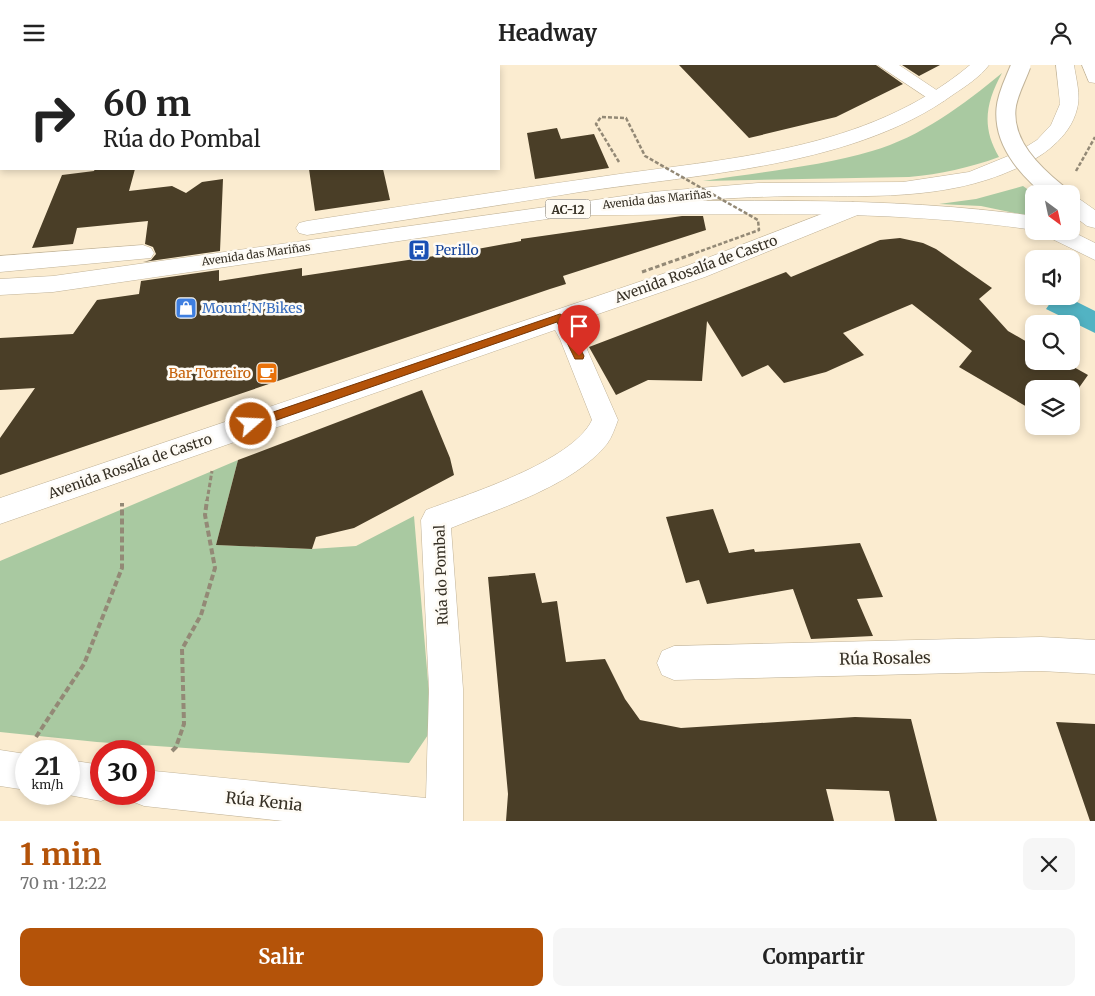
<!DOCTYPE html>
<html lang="es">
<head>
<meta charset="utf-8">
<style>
  :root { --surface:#fff; --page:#f6f6f6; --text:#222; --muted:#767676; --accent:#b45309 }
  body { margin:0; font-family:Merriweather,serif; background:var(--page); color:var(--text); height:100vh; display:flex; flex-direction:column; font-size:19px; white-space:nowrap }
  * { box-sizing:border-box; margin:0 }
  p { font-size:16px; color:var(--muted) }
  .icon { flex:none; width:28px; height:28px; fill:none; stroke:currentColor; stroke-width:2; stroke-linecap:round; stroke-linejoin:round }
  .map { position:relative; height:756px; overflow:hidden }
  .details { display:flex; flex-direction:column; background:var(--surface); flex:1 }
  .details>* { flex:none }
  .hud { position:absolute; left:0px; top:0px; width:500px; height:105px; box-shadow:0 2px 8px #0003; background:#fff; color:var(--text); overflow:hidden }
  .needle { width:32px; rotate:147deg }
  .fabs { position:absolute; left:1025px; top:120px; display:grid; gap:10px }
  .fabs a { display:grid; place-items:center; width:55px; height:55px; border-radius:10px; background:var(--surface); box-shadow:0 2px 8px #0003; font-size:25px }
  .speed { position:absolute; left:15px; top:675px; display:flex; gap:10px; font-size:25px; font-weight:700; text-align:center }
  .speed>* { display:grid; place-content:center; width:65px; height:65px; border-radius:50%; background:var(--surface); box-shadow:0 2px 8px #0003; line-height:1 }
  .speed small { font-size:12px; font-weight:400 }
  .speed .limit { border:8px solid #d22; background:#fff; color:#111 }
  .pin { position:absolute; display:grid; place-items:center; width:42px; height:42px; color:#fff; margin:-51px -21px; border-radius:50% 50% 50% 0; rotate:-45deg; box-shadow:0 0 5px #0007 }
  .pin .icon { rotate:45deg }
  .me { position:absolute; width:55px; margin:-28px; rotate:71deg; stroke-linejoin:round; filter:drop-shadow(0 0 4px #0008) }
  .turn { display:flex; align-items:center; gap:18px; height:105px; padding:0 20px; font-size:22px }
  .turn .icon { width:65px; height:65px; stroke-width:2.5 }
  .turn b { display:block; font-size:35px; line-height:42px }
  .round { display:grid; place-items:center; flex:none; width:52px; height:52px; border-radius:10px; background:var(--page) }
  .headline { display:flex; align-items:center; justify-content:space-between; height:85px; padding:0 20px }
  h1 { font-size:30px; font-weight:700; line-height:38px; color:var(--accent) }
  .cta { display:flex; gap:10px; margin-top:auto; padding:10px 20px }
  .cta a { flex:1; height:58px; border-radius:10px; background:var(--accent); color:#fff; font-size:20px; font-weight:700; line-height:58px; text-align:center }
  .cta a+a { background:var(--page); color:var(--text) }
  header { display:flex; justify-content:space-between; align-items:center; height:65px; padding:0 20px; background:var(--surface); font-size:22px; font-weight:700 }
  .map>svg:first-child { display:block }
</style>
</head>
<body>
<header><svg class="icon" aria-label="menu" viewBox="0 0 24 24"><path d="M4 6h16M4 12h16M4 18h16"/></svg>Headway<svg class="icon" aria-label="person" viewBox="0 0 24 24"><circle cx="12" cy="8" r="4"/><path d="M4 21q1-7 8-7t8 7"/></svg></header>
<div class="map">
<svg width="1095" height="756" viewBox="0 0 1095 756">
  <rect width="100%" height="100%" fill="#fbecd0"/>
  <path fill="#a9c9a1" d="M 1002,8 C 986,37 981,62 999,92 C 969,103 941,109 909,112 L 703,116 C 759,107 818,102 872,86 C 921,72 963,40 1002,8 Z
    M 1023,121 L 1034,129 L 1034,152 L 981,141 L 939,139 L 976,134 Z
    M 238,395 L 216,480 L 312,484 L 356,481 L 414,451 L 432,664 L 409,698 L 97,677 L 0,667 L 0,496 Z"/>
  <path fill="#52b3c3" d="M 0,0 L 291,0 L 1,1 L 1,8 Z
    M 1055,231 L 1065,231 L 1095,246 L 1095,268 L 1046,244 Z"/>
  <path fill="#4a3e27" d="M 679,0 L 876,0 L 903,19 L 836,52 L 749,73 Z
    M 902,0 L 940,0 L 919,11 Z
    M 557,63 L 561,74 L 594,69 L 609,103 L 535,114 L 527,68 Z
    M 95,104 L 135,104 L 129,126 L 172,121 L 186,128 L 202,117 L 223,114 L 220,186 L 143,197 L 151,195 L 156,189 L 153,182 L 145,179 L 148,156 L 77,163 L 73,179 L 32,183 L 62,110 L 94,106 Z
    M 309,104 L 383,104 L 390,135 L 315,146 Z
    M 682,151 L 703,151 L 706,165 L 563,211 L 566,219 L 550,224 L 0,410 L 0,373 L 35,323 L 0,325 L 0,273 L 73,269 L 97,235 L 139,229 L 141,216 L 219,205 L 219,216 L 302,203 L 302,211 L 461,187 L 521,176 L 521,174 Z
    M 900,173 L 923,178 L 936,184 L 992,223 L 979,234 L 1008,266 L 1034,281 L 1034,296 L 1063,296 L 1088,310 L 1071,334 L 1071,324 L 1034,324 L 1034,346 L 959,302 L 972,286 L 912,239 L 843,268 L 864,290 L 826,307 L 784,318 L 768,300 L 742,312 L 707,256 L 702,316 L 648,315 L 616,330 L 589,282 L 786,207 L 791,212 L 880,175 Z
    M 422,325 L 450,393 L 454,410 L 354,463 L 316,472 L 312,484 L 216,480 L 238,395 Z
    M 713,444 L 729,488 L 754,484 L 755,487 L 860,478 L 883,532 L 857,534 L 873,571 L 811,574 L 793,524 L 707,539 L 699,515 L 686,518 L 666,452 Z
    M 535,508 L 542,538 L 557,536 L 566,597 L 605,594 L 625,634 L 640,655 L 681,663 L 855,652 L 911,654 L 937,756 L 895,756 L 889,726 L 826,724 L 834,756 L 506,756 L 508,729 L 488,512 Z
    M 1056,657 L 1095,659 L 1095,756 L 1090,756 Z"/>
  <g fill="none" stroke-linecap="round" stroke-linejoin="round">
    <g stroke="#c1b398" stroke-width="1">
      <path id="street" d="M 878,0 L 899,0 L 947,32 L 944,36 L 932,36 Z
        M 853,137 L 860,139 L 864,144 L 860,149 L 705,212 L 575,257 L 618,355 C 615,363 612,372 607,379 C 573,421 500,443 451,463 L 463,624 L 463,756 L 283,756 L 144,741 L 131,736 L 128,729 L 144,729 L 144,705 L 426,733 L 429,624 L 421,455 L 426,445 C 468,429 572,397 592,355 L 560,274 L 555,265 L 0,459 L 0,433 L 689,200 Z
        M 1041,572 L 1095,575 L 1095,609 L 1041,606 L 674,615 L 662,610 L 657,598 L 662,586 L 674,581 Z
        M 0,685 L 26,689 L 26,725 L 0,721 Z
        M 69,695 L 101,700 L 101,729 L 115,729 L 114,731 L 101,736 L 63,729 L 69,729 Z"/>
    </g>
    <g stroke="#c1b398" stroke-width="1">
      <path id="secondary" d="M 1082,0 L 1095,0 L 1095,18 L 1089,17 Z
        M 1071,131 L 1078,133 L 1095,145 L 1095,163 L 1087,161 L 1071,149 Z
        M 587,136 C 736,137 886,130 1034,151 L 1034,165 C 887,143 736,150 587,150 L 580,148 L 576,143 L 580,138 Z
        M 1043,166 L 1071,166 L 1095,178 L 1095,195 L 1046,171 Z"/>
    </g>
    <g stroke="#c1b398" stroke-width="1">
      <path id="highway" d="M 970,0 L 989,0 C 980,12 966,21 954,29 C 854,102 699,109 580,127 C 489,142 398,156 307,170 L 299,168 L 296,163 L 299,158 L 307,156 C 404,141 501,126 599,112 C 727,93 866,87 970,0 Z
        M 1056,0 L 1074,0 C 1076,14 1081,30 1077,44 C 1070,73 1041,93 1015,104 C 945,136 866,131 791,131 C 756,132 721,133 686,137 C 590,146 495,162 399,176 C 284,194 168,210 53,227 L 0,230 L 0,214 L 53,211 L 652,127 L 758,118 L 903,117 L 969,107 L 1018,87 L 1037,75 L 1051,60 L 1060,39 Z
        M 143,180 L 151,183 L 154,188 L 151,193 L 0,207 L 0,191 Z"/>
    </g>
    <path stroke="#938976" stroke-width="2.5" stroke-dasharray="4 2" stroke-linecap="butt" d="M 434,1 L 438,0
      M 452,1 L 456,0
      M 1076,106 L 1095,72"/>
    <path stroke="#938976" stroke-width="3" stroke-dasharray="4.5 2.5" stroke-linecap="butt" d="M 207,436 L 212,406"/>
    <path stroke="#938976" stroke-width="4" stroke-dasharray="6 3" stroke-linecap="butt" d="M 36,672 L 84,599 L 122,503 L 122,438
      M 172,686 L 176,682 L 184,659 L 182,584 L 201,550 L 215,503 L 205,450 L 207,435"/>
    <use href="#street" fill="#fff" fill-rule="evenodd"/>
    <use href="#secondary" fill="#fff" fill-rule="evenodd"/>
    <use href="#highway" fill="#fff" fill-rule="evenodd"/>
    <g stroke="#c1b398" stroke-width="21" stroke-linecap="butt">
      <path id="secondary-bridge" d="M 1021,0 C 1016,14 1007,29 1006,44 C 1003,80 1032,108 1058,129"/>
    </g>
    <path stroke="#938976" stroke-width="2.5" stroke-dasharray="4 2" stroke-linecap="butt" d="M 619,97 L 596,59 L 601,52 L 626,53 L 645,91 L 758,155 L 759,165 L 690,190"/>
    <path stroke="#938976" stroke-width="3" stroke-dasharray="4.5 2.5" stroke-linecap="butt" d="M 642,207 L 693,189"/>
    <use href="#secondary-bridge" stroke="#fff" stroke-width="19"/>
  </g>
  <path fill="#b45309" stroke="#753606" d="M 560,249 L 565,252 L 584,291 L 583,294 L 575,294 L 557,257 L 251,364 L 245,359 L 247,356 Z"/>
  <defs>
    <g id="bus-square" transform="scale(1.125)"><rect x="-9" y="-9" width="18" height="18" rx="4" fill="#1a4fb4" stroke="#fefbf5"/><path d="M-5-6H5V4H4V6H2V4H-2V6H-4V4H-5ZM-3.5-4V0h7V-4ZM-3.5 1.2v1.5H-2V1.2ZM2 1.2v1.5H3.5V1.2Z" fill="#fff"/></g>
    <g id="shop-square" transform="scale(1.125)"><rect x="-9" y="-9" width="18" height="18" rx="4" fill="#3f7fe0" stroke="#fefbf5"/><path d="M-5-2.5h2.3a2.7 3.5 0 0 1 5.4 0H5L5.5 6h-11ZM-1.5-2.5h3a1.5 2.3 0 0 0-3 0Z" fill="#fff"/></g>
    <g id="cafe-square" transform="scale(1.125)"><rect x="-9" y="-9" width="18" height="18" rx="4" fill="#e8710a" stroke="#fefbf5"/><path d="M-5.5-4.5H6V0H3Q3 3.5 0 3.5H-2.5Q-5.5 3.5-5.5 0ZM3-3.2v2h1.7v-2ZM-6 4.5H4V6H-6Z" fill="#fff"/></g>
  </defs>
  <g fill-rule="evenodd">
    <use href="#bus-square" x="419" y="185"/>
    <use href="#shop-square" x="186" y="243"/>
    <use href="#cafe-square" x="267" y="308"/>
  </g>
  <g text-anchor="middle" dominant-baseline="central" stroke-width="5" stroke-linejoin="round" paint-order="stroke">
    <g font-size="11" fill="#363025" stroke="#fefbf5">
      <text transform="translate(657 134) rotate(-6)">Avenida das Mariñas</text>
      <text transform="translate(256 189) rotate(-8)">Avenida das Mariñas</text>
    </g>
    <rect fill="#fefbf5" stroke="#726d63" stroke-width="1" x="545.5" y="134.5" width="45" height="19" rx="4"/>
    <g font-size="12" font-weight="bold" fill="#363025">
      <text x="568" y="144">AC-12</text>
    </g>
    <g font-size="14" fill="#164399" stroke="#fefbf5" text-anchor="start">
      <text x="435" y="185">Perillo</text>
    </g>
    <g font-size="14" fill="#363025" stroke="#fefbf5">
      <text transform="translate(696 204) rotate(-20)">Avenida Rosalía de Castro</text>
      <text transform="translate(130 401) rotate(-19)">Avenida Rosalía de Castro</text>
      <text transform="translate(441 510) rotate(-92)">Rúa do Pombal</text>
    </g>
    <g font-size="14" fill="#366cbe" stroke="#fefbf5" text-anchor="start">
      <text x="202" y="243">Mount'N'Bikes</text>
    </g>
    <g font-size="14" fill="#c56008" stroke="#fefbf5" text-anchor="end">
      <text x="251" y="308">Bar Torreiro</text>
    </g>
    <g font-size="16" fill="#363025" stroke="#fefbf5">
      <text transform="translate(885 593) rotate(-1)">Rúa Rosales</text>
      <text transform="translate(264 736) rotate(6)">Rúa Kenia</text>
    </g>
  </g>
</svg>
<div class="fabs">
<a><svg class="needle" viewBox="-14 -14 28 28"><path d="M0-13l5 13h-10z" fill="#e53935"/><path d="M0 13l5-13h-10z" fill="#767676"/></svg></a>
<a><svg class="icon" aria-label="sound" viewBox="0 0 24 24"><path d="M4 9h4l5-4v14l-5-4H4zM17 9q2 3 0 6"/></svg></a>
<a><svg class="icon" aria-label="search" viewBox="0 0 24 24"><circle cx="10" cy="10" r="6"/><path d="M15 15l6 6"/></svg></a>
<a><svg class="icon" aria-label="layers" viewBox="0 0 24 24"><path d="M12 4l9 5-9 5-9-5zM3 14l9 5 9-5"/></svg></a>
</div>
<div class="speed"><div>21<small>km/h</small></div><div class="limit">30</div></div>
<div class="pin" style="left:579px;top:291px;background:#d93025"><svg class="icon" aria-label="arrive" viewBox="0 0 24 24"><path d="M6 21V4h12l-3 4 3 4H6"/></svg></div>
<svg class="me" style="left:251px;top:359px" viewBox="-20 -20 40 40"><circle r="17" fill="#b45309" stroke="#fff" stroke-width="3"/><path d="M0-11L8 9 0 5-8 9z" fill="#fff"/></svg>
<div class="hud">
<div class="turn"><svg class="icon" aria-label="right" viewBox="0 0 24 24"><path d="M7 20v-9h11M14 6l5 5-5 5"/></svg><div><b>60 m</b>Rúa do Pombal</div></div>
</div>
</div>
<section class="details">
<div class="headline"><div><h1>1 min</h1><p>70 m · 12:22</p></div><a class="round"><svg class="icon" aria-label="close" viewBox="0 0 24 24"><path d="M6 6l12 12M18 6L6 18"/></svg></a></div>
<div class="cta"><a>Salir</a><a>Compartir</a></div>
</section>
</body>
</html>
